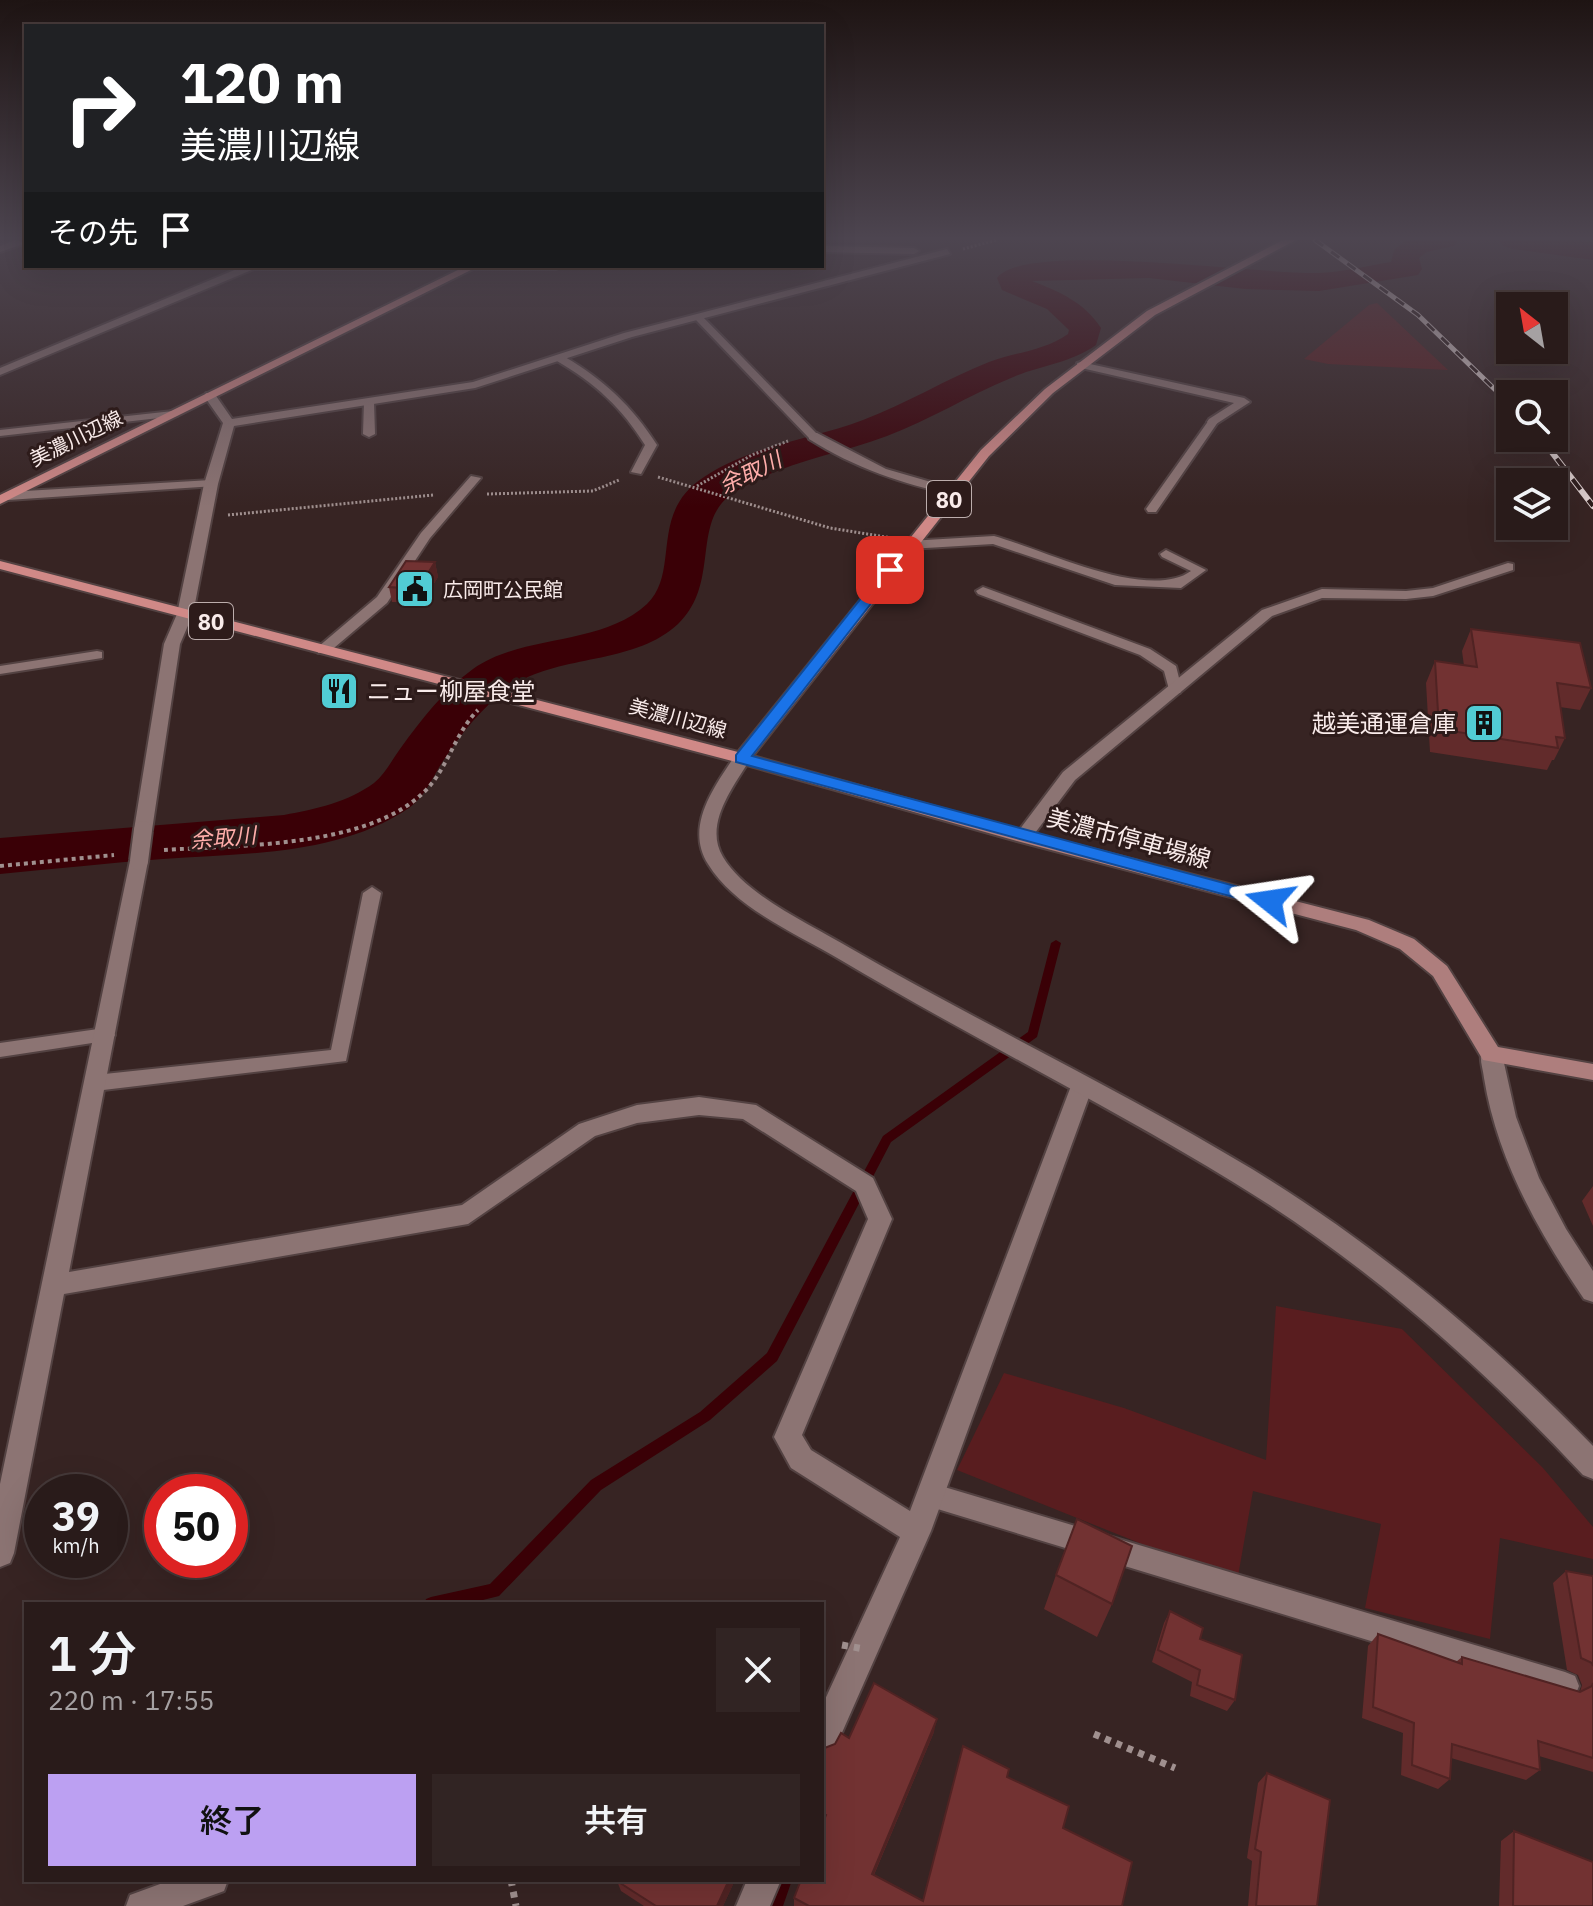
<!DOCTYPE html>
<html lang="ja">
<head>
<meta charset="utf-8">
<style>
  :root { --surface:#291b1a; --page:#312423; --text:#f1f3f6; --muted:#a5a1a2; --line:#453939; --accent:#bca0f2 }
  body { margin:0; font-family:"IBM Plex Sans","Noto Sans JP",sans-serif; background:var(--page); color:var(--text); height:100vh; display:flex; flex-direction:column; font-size:30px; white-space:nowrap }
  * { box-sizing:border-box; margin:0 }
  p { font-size:26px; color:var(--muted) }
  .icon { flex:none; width:44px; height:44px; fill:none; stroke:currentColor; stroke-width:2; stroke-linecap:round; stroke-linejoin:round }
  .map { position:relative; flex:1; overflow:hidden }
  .details { position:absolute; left:24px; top:1602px; width:800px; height:280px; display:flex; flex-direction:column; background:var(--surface); border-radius:0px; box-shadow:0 8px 32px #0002,0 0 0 2px var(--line) }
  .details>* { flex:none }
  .hud { position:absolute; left:24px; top:24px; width:800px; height:244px; border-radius:0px; box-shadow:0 8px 32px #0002,0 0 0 2px var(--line); background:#202124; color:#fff; overflow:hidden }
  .needle { width:52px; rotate:329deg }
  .buttons { position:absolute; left:1496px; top:292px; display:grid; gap:16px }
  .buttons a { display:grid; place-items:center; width:72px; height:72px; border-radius:0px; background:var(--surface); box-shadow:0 8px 32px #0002,0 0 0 2px var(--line); font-size:40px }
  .speed { position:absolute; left:24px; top:1474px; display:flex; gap:16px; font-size:40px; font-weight:700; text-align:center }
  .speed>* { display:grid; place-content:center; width:104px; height:104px; border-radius:50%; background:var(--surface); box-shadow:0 8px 32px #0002,0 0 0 2px var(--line); line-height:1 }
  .speed small { font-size:20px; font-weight:400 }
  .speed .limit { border:12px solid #d22; background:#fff; color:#111 }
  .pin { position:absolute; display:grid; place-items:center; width:68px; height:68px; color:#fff; margin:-34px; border-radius:16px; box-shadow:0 4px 12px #0006 }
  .me { position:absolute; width:88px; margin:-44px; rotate:285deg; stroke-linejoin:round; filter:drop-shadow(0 0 6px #0008) }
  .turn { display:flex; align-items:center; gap:28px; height:168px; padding:0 24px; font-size:36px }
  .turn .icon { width:104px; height:104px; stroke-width:2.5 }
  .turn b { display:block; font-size:56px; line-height:68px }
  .then { display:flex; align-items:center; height:76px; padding:0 24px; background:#0003; gap:16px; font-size:30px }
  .round { display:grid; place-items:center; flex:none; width:84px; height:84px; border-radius:0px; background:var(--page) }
  .summary { display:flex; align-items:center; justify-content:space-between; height:136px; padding:0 24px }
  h1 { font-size:48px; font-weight:600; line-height:60px }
  .action { display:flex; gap:16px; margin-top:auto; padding:16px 24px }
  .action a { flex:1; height:92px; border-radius:0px; background:var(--accent); color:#111; font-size:32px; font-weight:600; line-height:92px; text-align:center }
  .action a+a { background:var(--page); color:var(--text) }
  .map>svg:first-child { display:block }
</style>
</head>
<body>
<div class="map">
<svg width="1593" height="1906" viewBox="0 0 1593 1906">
  <rect width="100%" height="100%" fill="#372423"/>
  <path fill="#591d1f" d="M 1377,303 L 1448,370 L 1328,364 L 1304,359 L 1369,305 Z
    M 1276,1306 L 1402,1329 L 1543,1468 L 1593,1527 L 1593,1559 L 1500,1538 L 1490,1639 L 1365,1608 L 1381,1524 L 1253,1491 L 1237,1582 L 957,1470 L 1004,1373 L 1124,1408 L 1266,1460 Z"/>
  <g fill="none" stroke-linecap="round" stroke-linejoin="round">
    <path fill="#3a0006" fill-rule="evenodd" d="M 1056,940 L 1061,943 L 1037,1037 L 891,1142 L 777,1361 L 710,1420 L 601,1490 L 499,1596 L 467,1604 L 424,1604 L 426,1599 L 431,1597 L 490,1584 L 591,1480 L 700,1412 L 767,1353 L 883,1136 L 1028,1032 L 1051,943 Z
      M 776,1880 L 792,1880 L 783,1906 L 765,1906 Z"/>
    <path fill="#3a0006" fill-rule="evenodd" d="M 1406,240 L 1458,240 L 1454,246 L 1427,252 L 1419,258 L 1422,269 L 1418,275 L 1319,291 L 1245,289 L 1149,278 L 1032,281 C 1060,292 1084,302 1101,328 L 1096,345 C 1069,364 1040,365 1011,378 C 969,395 930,420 887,436 C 836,455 782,462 735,492 C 689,520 722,582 678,624 C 636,663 568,655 520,681 C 488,699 463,731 443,761 C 433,776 425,797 409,808 C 338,856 244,853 163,859 C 108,863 54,869 0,874 L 0,838 L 284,815 C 316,809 348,802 374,783 C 385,774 392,760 400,749 C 421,720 444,690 473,669 C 524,633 600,647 647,604 C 681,571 648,513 704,477 C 752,445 810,440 863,420 C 906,404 946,379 989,362 C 1016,352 1044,351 1068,334 L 1069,330 L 1047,309 L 1002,290 L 997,278 C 1023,240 1264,275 1318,273 C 1342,272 1367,266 1391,262 L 1394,250 Z
      M 1499,240 L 1593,242 L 1593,260 L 1513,249 L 1503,246 Z"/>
    <g stroke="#534242" stroke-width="4">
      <path id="service" d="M 696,316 L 702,316 L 817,434 L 817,438 L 809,438 L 696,320 Z
        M 557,357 L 565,357 C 604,380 632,406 657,445 L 641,474 L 631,472 L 645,445 C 622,408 595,383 557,361 Z
        M 369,399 L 374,402 L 375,434 L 369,437 L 363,434 L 364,402 Z
        M 173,411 L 178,414 L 177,416 L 0,436 L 0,430 Z
        M 1209,420 L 1218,422 L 1156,512 L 1148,512 L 1146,509 Z
        M 471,476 L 481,478 L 430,538 L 387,603 L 328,653 L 318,653 L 318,647 L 377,597 L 421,533 Z
        M 211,480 L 217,484 L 215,486 L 8,500 L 2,496 L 8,492 Z
        M 994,536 C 1042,549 1148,602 1191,571 L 1162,557 L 1160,554 L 1166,550 L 1206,570 L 1181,588 L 1115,585 L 993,544 L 909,549 L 903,545 L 909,541 Z
        M 983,587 L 1150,649 L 1176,666 L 1182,690 L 1180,693 L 1170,693 L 1164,671 L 1140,655 L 978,594 L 976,591 Z
        M 97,651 L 102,652 L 102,658 L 0,674 L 0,666 Z
        M 372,887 L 381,893 L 346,1061 L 95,1091 L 88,1088 L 85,1083 L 88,1078 L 95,1075 L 331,1050 L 363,893 Z
        M 105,1028 L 112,1030 L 115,1035 L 112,1040 L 0,1057 L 0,1043 Z
        M 931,1483 L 1565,1672 L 1575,1676 L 1579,1686 L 1575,1696 L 1565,1700 L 931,1507 L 922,1504 L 918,1495 L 922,1486 Z
        M 171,1880 L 228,1880 L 224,1891 L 183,1906 L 126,1906 L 130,1895 Z"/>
    </g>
    <g stroke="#534242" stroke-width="4">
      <path id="minor" d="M 15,240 L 26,243 L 0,252 L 0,246 Z
        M 822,246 L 914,248 L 919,251 L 914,254 L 822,252 Z
        M 947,249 L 950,254 L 632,337 L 475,388 L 234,426 L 218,484 L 193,614 L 180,644 L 152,830 L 149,834 L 137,834 L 134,830 L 164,644 L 177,614 L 204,484 L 223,423 L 204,396 L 206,393 L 214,393 L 232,419 L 473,382 L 624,333 Z
        M 244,266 L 561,266 L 556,269 L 254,269 L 0,375 L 0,368 Z
        M 1081,362 L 1244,398 L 1250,402 L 1213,426 L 1207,422 L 1209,419 L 1234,403 L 1077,367 L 1077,363 Z
        M 809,433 L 817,433 L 886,469 L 962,491 L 955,495 C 902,484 855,468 809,439 Z
        M 1508,563 L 1513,564 L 1513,570 L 1433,596 L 1406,599 L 1322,598 L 1272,616 L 1075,780 L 1029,841 L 1017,841 L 1014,837 L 1063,772 L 1262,610 L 1322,589 L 1406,591 L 1433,588 Z
        M 139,855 L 148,861 L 69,1272 L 462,1205 L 579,1124 L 637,1105 L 699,1097 L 756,1105 L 873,1178 L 892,1219 L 802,1435 L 811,1450 L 910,1511 L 1071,1086 L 1074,1080 L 1090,1080 L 1093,1086 L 931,1531 L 833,1753 L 822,1758 L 822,1706 L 900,1537 L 791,1468 L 774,1437 L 868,1219 L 856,1191 L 743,1119 L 699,1115 L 637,1123 L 595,1136 L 468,1224 L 64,1294 L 14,1553 L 10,1563 L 0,1567 L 0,1484 L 130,861 Z
        M 1491,1046 L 1499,1048 L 1502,1054 L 1516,1117 L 1539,1178 L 1566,1229 L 1593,1271 L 1593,1302 L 1584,1299 C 1539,1233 1497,1159 1484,1078 C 1483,1068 1478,1057 1483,1048 Z
        M 747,1880 L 781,1880 L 770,1906 L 736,1906 Z"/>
    </g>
    <g stroke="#534242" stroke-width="4">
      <path id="tertiary" d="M 742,753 L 751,758 C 734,786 703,824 723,857 C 746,896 812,925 850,948 C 982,1024 1121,1090 1252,1169 C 1378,1246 1490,1340 1593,1446 L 1593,1479 L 1583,1475 C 1478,1363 1365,1262 1233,1182 C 1104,1103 968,1036 839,959 C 795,933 735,908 708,864 C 684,826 715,786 736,754 Z"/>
    </g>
    <g stroke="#534242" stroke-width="4">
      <path id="secondary" d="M 742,753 L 1026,832 L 1369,920 L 1414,939 L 1447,966 L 1498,1047 L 1593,1064 L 1593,1080 L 1483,1060 L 1433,976 L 1400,949 L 1356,930 L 1017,841 L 736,762 L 733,758 Z"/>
    </g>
    <g stroke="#534242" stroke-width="4">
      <path id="primary" d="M 1283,240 L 1296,240 L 1155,315 L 1053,393 L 989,456 L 748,762 L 736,762 L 0,569 L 0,561 L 738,752 L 981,450 L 1045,389 L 1147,311 Z
        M 466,266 L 479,266 L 0,504 L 0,495 Z"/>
    </g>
    <path stroke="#a0908f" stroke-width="3" stroke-dasharray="2 2" stroke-linecap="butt" d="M 963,249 L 997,240
      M 658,477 L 830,528 L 892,538
      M 697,486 L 752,455 L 788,441
      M 487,494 L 593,491 L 619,480
      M 228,515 L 433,495"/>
    <path stroke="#a0908f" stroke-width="4" stroke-dasharray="4 4" stroke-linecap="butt" d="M 164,850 C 239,845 367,848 424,792 C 448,769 454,734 478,710
      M 0,866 L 114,855"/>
    <path stroke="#a0908f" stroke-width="7" stroke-dasharray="6 6" stroke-linecap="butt" d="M 1094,1734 L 1175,1768
      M 511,1880 L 516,1906"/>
    <use href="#service" fill="#8c7473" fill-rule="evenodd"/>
    <use href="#minor" fill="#8c7473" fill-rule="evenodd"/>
    <use href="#tertiary" fill="#8c7473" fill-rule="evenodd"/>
    <use href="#secondary" fill="#ae7e7d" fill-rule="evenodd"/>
    <use href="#primary" fill="#d08987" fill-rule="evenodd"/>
    <g stroke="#ded0cf" stroke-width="5">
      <path id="rail-far1" d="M 1315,240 L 1418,315 L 1510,404"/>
    </g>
    <g stroke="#ded0cf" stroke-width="6">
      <path id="rail" d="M 1541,438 L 1593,506"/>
    </g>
    <use href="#rail-far1" stroke="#2d1b1a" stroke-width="3" stroke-dasharray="10" stroke-linecap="butt"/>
    <use href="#rail" stroke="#2d1b1a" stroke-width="4" stroke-dasharray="13" stroke-linecap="butt"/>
    <g stroke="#534242" stroke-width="22" stroke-linecap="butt">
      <path id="minor-bridge" d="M 139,861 L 143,830"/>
    </g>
    <path stroke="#a0908f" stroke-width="7" stroke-dasharray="6 6" stroke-linecap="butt" d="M 842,1645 L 864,1649"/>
    <use href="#minor-bridge" stroke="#8c7473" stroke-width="18"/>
  </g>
  <path fill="#622b2b" d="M 435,562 L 438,577 L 422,603 L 392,602 L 389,587 Z
    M 1471,629 L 1591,688 L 1580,710 L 1560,707 L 1565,738 L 1554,760 L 1552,760 L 1547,770 L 1430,752 L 1426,683 L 1435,661 L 1464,666 L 1462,651 Z
    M 1593,1186 L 1593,1226 L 1582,1201 Z
    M 1566,1571 L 1593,1576 L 1593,1772 L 1539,1756 L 1540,1770 L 1526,1780 L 1451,1758 L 1450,1779 L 1438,1789 L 1401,1775 L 1403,1733 L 1362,1718 L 1368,1646 L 1378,1634 L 1456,1662 L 1462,1657 L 1580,1692 L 1582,1685 L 1578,1675 L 1567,1670 L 1553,1583 Z
    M 1056,1575 L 1112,1604 L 1097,1637 L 1044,1609 Z
    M 1170,1611 L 1200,1639 L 1235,1700 L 1227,1711 L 1190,1696 L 1192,1682 L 1152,1662 L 1164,1623 Z
    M 934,1732 L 874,1875 L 922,1901 L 1007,1777 L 1063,1828 L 1122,1906 L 794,1906 L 794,1898 L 822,1880 L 822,1749 Z
    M 1267,1773 L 1317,1906 L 1248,1906 L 1252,1861 L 1247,1858 L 1258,1783 Z
    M 1514,1831 L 1593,1906 L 1499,1906 L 1501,1841 Z
    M 735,1880 L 723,1906 L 644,1906 L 621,1891 L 617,1881 Z"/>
  <path fill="#502323" d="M 435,562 L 438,577 L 422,603 L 418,589 Z
    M 937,1719 L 934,1732 L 870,1884 L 872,1874 Z
    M 729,1880 L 735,1880 L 723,1906 L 717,1906 Z"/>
  <path fill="#723232" stroke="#502323" stroke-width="2" d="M 406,561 L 435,562 L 418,589 L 389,587 Z
    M 1471,629 L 1580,643 L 1591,688 L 1557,683 L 1565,738 L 1556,737 L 1558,748 L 1439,729 L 1435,661 L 1477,667 Z
    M 1077,1519 L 1132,1546 L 1112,1604 L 1056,1575 Z
    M 1566,1571 L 1593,1576 L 1593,1666 L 1592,1663 L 1581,1658 Z
    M 1170,1611 L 1203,1628 L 1200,1639 L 1242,1655 L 1235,1700 L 1197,1685 L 1200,1670 L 1158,1650 Z
    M 1378,1634 L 1462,1664 L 1462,1657 L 1580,1692 L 1592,1686 L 1593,1683 L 1593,1758 L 1538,1741 L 1540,1770 L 1452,1744 L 1450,1779 L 1412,1765 L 1414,1723 L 1373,1707 Z
    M 874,1683 L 937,1719 L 872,1874 L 923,1901 L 963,1746 L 1009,1769 L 1007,1777 L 1069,1806 L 1063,1828 L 1132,1862 L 1122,1906 L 809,1906 L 794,1898 L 801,1880 L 822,1880 L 822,1825 L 826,1815 L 822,1813 L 822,1749 L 835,1744 L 841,1733 L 849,1738 Z
    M 1267,1773 L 1330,1800 L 1317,1906 L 1256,1906 L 1261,1852 L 1255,1849 Z
    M 1514,1831 L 1593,1862 L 1593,1906 L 1513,1906 Z
    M 617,1880 L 729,1880 L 717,1906 L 656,1906 L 617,1881 Z"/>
  <linearGradient id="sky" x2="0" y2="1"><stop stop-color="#1e1413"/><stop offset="0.47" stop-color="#4d4550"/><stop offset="1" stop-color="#4d4550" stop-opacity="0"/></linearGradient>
  <rect width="1593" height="507" fill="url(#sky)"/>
  <path fill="#1a73e8" stroke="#114b97" stroke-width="2" d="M 890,566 L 895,567 L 895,573 L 752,756 L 1276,897 L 1276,905 L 1270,907 L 736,762 L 736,755 L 886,567 Z"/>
  <defs>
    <g id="civic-square" transform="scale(2)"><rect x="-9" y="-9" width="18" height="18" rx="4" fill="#51ccd4" stroke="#2d1b1a"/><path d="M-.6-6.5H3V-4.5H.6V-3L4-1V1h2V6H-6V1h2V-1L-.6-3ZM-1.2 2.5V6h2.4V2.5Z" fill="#111"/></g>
    <g id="restaurant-square" transform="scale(2)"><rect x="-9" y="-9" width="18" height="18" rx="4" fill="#51ccd4" stroke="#2d1b1a"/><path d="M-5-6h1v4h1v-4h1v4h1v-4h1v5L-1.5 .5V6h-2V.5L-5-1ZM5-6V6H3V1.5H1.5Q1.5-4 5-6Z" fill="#111"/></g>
    <g id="building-square" transform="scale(2)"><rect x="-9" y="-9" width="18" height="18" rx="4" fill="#51ccd4" stroke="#2d1b1a"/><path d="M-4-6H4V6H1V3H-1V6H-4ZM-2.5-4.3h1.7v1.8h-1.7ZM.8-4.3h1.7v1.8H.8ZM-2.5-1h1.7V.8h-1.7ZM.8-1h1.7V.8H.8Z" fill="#111"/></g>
  </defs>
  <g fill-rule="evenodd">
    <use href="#civic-square" x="415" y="589"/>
    <use href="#restaurant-square" x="339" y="691"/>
    <use href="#building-square" x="1484" y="723"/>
  </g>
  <g text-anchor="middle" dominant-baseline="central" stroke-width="6" stroke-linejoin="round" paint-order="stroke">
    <g font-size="20" fill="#f9ebea" stroke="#2d1b1a">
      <text transform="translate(76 438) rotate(-26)">美濃川辺線</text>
      <text transform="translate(678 718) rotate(15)">美濃川辺線</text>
    </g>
    <g font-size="20" fill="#f9ebea" stroke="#2d1b1a" text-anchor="start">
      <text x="443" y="589">広岡町公民館</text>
    </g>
    <g font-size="22" font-style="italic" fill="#ffadaa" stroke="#2d1b1a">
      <text transform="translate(750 472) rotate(-26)">余取川</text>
      <text transform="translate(223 837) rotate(-5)">余取川</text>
    </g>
    <g fill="#2d1b1a" stroke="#bcadac" stroke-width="2">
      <rect x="927" y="481" width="44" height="36" rx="6"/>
      <rect x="189" y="603" width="44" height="36" rx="6"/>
    </g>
    <g font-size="22" font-weight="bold" fill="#f9ebea">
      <text x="949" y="499">80</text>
      <text x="211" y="621">80</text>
    </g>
    <g font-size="24" fill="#f9ebea" stroke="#2d1b1a" text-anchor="start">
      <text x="367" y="691">ニュー柳屋食堂</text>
      <text x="1456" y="723" text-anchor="end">越美通運倉庫</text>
    </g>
    <g font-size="24" fill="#f9ebea" stroke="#2d1b1a">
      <text transform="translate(1129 838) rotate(15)">美濃市停車場線</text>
    </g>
  </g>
</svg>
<div class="buttons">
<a><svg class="needle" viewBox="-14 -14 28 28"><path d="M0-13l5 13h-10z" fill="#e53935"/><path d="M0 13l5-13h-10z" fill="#a5a1a2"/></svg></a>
<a><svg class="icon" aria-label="search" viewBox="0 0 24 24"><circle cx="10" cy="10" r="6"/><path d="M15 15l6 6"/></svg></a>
<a><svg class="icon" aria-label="layers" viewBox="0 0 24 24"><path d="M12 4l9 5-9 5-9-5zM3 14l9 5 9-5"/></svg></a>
</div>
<div class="speed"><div>39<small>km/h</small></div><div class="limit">50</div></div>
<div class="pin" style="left:890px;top:570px;background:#d93025"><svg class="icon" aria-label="arrive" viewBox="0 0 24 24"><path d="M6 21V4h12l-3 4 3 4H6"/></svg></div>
<svg class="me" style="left:1270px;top:901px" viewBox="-20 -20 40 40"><path d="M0-17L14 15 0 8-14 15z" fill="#1a73e8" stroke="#fff" stroke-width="4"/></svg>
<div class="hud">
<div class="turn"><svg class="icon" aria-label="right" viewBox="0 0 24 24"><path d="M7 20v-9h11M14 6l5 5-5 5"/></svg><div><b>120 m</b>美濃川辺線</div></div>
<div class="then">その先<svg class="icon" aria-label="arrive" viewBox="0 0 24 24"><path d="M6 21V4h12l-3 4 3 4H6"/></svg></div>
</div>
<section class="details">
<div class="summary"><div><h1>1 分</h1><p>220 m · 17:55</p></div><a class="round"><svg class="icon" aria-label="close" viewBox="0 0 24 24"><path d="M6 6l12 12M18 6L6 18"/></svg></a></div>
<div class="action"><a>終了</a><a>共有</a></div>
</section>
</div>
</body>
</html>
